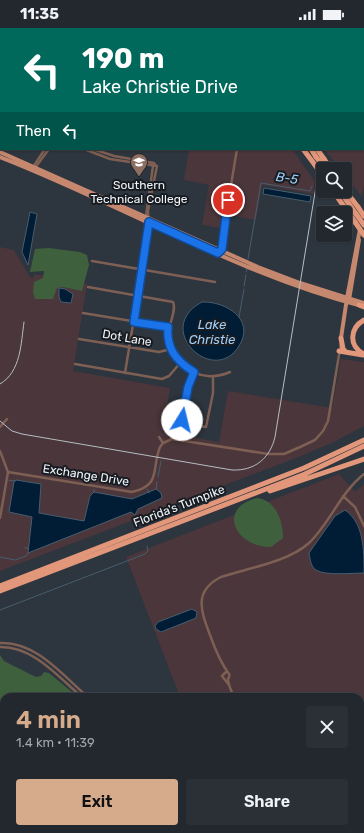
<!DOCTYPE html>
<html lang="en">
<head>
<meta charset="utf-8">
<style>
  :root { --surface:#22282e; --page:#2a3036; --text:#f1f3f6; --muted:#a2a6aa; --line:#3f444a; --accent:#d6ab8b }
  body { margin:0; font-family:Rubik,sans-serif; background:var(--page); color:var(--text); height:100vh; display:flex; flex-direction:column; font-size:15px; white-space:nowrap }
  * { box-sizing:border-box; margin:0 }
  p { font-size:13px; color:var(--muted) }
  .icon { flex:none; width:22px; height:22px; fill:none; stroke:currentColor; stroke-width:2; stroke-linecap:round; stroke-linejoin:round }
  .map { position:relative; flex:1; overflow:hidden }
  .drawer { position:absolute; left:0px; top:665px; width:364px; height:140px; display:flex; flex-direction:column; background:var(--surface); border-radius:12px 12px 0 0; box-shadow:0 1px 3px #0004,0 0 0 1px var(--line) }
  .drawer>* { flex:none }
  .banner { position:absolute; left:0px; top:0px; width:364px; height:122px; box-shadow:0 1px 3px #0004,0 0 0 1px var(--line); background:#00695c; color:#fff; overflow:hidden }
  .tools { position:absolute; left:316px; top:134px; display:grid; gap:8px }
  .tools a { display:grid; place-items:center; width:36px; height:36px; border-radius:4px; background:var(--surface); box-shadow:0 1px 3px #0004,0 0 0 1px var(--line); font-size:20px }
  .pin { position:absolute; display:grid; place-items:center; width:34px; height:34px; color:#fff; margin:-17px; border:2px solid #fff; border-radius:50%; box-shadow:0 1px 4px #0007 }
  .me { position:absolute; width:44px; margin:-22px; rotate:9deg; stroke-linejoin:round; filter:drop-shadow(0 0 3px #0008) }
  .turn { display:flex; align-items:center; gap:14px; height:84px; padding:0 16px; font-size:18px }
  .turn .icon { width:52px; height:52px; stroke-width:2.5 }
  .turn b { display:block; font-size:28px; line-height:34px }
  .then { display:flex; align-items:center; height:38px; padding:0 16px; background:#0003; gap:8px; font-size:15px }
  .round { display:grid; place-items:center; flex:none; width:42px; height:42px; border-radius:4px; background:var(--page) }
  .headline { display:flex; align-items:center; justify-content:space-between; height:68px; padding:0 16px }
  h1 { font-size:24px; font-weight:600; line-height:30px; color:var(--accent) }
  .primary-button { display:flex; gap:8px; margin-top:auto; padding:8px 16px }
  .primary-button a { flex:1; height:46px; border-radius:4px; background:var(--accent); color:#111; font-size:16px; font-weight:600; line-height:46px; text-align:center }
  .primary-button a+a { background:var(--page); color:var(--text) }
  .status { display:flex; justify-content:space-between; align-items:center; height:28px; padding:0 20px; background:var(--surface); direction:ltr }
  .status svg { height:11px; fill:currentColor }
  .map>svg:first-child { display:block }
</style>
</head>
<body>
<div class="status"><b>11:35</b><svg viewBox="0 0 49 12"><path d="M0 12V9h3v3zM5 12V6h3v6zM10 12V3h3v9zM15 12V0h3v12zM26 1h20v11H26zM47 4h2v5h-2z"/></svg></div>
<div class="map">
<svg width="364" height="805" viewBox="0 0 364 805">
  <rect width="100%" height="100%" fill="#2d353e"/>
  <path fill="#4a363b" d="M 252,0 L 364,0 L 364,157 L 362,169 L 345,147 L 345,141 L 340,141 L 324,121 L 363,121 L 363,1 Z
    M 189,121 L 292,121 L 315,154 L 313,166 L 262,157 L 256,192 L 224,186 L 221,200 L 202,197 L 209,157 L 184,152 Z
    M 0,219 L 14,222 L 30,249 L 34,250 L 34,246 L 87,256 L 73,343 L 170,360 L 163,404 L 219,414 L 228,363 L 332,380 L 341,331 L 364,334 L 364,398 L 332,415 L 291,432 L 0,543 Z
    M 339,446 L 355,464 L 364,456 L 364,759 L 360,759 L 360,669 L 180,669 L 126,529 Z"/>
  <path fill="#3f603c" d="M 49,220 L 80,224 L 87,227 L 89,237 L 82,263 L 63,259 L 57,260 L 53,271 L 35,271 L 33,264 L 34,254 L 43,250 L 44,243 L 30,244 L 35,221 Z
    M 257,470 C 276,472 283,493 283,510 L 271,519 C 237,520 215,481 257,470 Z
    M 0,627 L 4,633 L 36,649 L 41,648 L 44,644 L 49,645 L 78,669 L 4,669 L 4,735 L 0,734 Z
    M 86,801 L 133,801 L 86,805 Z"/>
  <path fill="#001d35" stroke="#475e70" d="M 264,160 L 311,168 L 310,174 L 263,166 Z
    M 30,184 L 37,186 L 28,237 L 22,224 Z
    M 59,260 L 65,261 L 73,266 L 71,275 L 61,274 L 59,269 Z
    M 202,274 C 225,273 256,291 239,318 C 214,359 152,301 202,274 Z
    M 16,452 L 41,456 L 39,485 L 84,493 L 90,468 L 94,464 L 132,471 L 156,461 L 161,465 L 162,470 L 138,481 L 135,487 L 131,484 L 28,525 L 32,489 L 9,484 L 14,454 Z
    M 345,482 C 364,495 364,522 364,545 C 353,545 325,548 316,542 C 311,539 310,531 309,525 L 335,488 Z
    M 192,581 L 197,584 L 196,590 L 161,604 L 156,601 L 155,598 L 158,594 Z"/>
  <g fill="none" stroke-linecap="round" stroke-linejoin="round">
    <path stroke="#475e70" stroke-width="1" d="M 223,0 L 223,1
      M 248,231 L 261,155 L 310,163 L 312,158
      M 246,244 L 247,241
      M 244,258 L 246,247
      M 239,289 L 244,261
      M 158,449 L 161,433
      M 8,452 L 15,453
      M 147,461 L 149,465
      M 156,461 L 157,454
      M 94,464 L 94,461
      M 25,520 L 28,520
      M 0,529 L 15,532 L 26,528 L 28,525
      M 0,582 L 145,526 L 148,523 L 147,518"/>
    <path stroke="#7e5f53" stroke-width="2.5" d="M 26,1 L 26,0
      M 30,1 L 30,0
      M 0,38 L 1,39
      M 0,42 L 1,42
      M 0,95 L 1,96
      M 84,121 L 110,131 L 157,138
      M 93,121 L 114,128 L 154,135 L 156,138
      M 33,139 L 45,121
      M 35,140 L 49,121
      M 146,188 L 153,138
      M 219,222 L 224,195
      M 220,223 L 237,121
      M 92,233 L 215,254
      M 88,259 L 173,274 C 177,282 168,298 168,307 C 168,327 189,347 208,348 C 216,349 223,347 230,344
      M 83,285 L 168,299
      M 79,311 L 159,324 L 171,321
      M 75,336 L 162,351 L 169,348 L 181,334
      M 194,343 L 189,353 L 182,392 L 184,396 L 206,399 L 213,365 L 213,348
      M 125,345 L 149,199 L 148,183 L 157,138
      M 0,399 L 7,391
      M 159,409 L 163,415
      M 0,423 L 8,444 L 0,490
      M 8,444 L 132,464 C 162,457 151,441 160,419 L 163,415 L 172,411 L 268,426 L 284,426 L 300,419 L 315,412 L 323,403 L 328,393 L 341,315
      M 343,468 L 355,479 L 364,498
      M 0,615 C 36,613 63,648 88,669
      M 0,619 C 33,618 58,649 82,669
      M 226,644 L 222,648 L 229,657
      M 234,669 C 232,664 228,657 228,651 C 229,649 230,648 229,646 C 220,634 215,621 210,607 C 201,583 193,563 221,549 C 248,540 288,534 309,515 C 330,495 340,465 364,446
      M 0,737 L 4,738
      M 0,741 L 4,742
      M 277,801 L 278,805
      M 281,801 L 282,805
      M 356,801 L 364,802
      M 78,805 L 78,801
      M 83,805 L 83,801
      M 318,805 L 326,801
      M 325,805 L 335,803 L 359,805"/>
    <path stroke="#c6876f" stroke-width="4" d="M 0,124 L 258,239 L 300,255 L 364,275
      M 0,129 C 121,176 235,245 362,278
      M 349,272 L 359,212
      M 341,310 L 347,270 L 360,201"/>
    <path stroke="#e2967a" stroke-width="5" d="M 236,0 L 236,1
      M 243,0 L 243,1
      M 303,121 L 315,137
      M 311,121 L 316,129
      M 324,131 L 331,141
      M 345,162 L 358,179
      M 333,163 L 355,194
      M 340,163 L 356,186
      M 359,277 L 364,279
      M 364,292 C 350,300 348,318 364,326
      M 341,310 L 343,321 L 346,324
      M 339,323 L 363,327
      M 270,463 L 364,431
      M 0,558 L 304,440 L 364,412
      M 0,563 L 305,446 L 364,418
      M 360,746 L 364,746
      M 360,754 L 364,754
      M 0,800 L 4,801
      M 6,801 L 33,805
      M 140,805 L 154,801
      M 165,805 L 177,801"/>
    <path stroke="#b7bdc4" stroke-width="1" d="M 317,1 L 317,0
      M 0,356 C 21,344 21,315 24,294
      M 0,393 L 12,403 L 22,406 L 232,442 C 255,443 270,430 275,409 L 320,134 L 321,121"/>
    <path stroke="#e2967a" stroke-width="5" d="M 317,121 L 324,131
      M 316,129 L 324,139
      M 315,137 L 322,147
      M 358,179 L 364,188
      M 356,186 L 364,197
      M 355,194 L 364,207"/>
  </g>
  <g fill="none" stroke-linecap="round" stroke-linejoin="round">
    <g stroke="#114b97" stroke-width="10">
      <path id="route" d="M 182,392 L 188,359 L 194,344 C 176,333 166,320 168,299 L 134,294 L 149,194 L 218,225 L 222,221 L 228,172"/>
    </g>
    <use href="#route" stroke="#1a73e8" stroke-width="7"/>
  </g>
  <defs>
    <g id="university-pin" transform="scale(0.9)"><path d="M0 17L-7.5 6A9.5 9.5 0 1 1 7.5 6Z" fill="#8d6e63" stroke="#181c21"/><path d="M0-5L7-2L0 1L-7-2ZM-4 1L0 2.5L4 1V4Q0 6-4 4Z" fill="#fff"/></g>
  </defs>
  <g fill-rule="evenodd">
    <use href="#university-pin" x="139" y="134"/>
  </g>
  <g text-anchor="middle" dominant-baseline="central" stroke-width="4" stroke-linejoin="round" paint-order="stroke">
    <g font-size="12" fill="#eef4fa" stroke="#181c21">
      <text x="139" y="157">Southern<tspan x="139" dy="14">Technical College</tspan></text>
    </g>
    <g font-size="12" fill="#eef4fa" stroke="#181c21">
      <text transform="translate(127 310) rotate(10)">Dot Lane</text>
      <text transform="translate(86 447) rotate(9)">Exchange Drive</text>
      <text transform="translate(179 478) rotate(-21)">Florida's Turnpike</text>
    </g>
    <g font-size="13" font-style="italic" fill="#a0cffa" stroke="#181c21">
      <text transform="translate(287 150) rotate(9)">B-5</text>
      <text x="212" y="296">Lake<tspan x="212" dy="15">Christie</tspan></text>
    </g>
  </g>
</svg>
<div class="tools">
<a><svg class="icon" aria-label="search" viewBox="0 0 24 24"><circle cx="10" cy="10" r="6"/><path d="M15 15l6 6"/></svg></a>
<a><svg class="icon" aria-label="layers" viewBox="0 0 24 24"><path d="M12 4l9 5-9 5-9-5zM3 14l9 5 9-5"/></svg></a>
</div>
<div class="pin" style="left:228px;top:172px;background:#d93025"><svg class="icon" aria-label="arrive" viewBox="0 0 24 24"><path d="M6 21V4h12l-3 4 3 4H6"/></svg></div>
<svg class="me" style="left:182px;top:392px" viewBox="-20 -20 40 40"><circle r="19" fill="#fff"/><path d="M0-13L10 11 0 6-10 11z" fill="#1a73e8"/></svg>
<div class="banner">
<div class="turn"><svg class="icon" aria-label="left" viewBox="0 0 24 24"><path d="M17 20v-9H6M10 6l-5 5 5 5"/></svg><div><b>190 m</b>Lake Christie Drive</div></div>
<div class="then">Then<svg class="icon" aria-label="left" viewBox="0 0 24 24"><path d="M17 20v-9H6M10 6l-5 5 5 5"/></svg></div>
</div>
<section class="drawer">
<div class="headline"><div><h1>4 min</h1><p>1.4 km · 11:39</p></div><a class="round"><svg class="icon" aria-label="close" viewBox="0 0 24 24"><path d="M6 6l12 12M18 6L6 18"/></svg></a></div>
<div class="primary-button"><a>Exit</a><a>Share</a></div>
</section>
</div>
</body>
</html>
